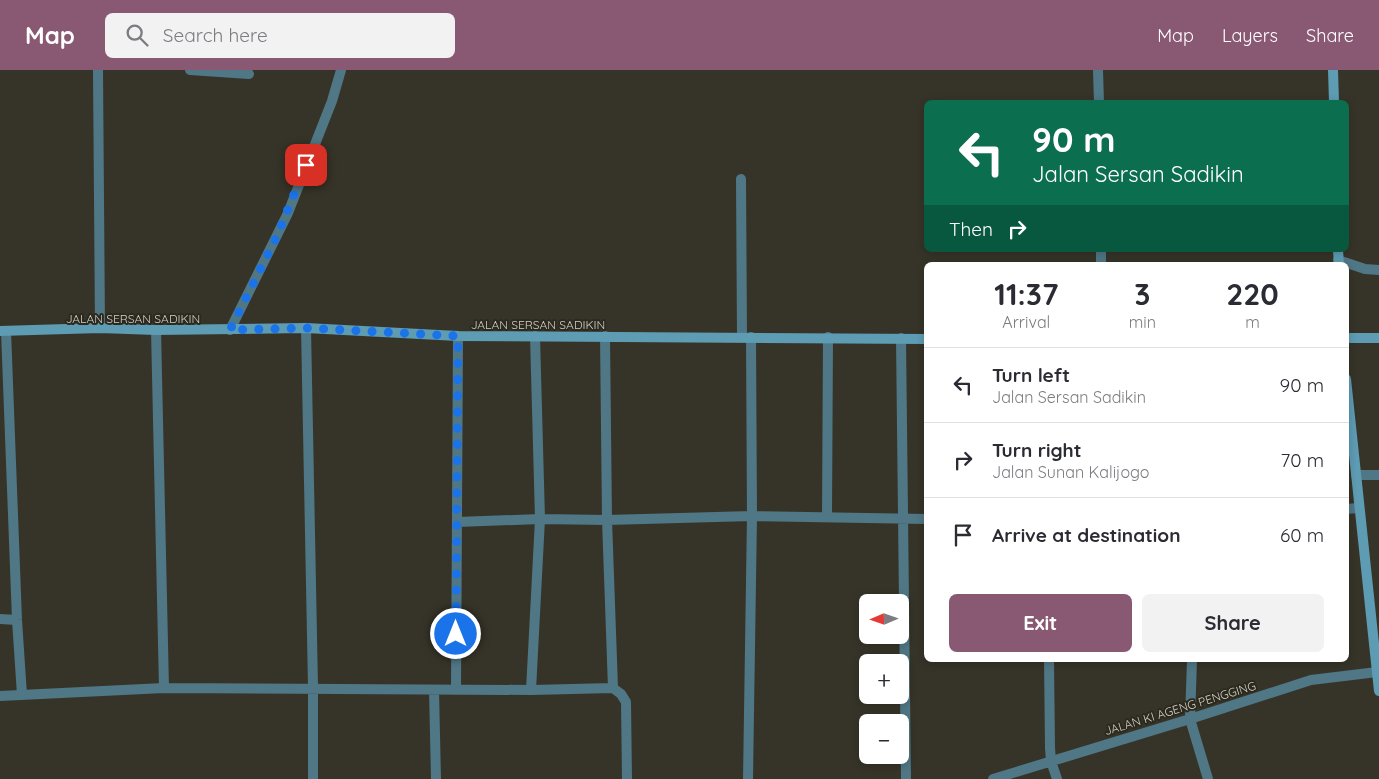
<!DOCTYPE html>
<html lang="en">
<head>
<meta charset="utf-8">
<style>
  :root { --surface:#fff; --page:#f2f2f3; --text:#2b2b33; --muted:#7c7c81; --line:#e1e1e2; --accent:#895873 }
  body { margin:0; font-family:Quicksand,sans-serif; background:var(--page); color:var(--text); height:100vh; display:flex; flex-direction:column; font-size:19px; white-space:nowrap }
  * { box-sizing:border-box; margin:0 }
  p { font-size:16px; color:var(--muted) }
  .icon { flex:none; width:28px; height:28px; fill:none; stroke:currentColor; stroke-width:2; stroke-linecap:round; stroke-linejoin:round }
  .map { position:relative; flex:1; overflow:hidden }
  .drawer { position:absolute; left:924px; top:192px; width:425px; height:400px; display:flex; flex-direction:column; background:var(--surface); border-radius:8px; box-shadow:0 2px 8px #0003 }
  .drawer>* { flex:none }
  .banner { position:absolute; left:924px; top:30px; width:425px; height:152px; border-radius:8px; box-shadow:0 2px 8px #0003; background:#0b6e4f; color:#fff; overflow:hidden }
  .needle { width:32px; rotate:268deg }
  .fabs { position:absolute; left:859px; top:524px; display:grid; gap:10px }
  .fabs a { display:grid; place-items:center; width:50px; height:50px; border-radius:8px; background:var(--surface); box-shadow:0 2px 8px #0003; font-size:25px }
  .pin { position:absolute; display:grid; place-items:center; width:42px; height:42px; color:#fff; margin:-21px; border-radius:10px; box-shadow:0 2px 8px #0006 }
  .me { position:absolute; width:55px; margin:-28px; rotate:0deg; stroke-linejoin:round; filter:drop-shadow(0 0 4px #0008) }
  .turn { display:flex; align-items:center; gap:18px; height:105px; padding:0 25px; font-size:22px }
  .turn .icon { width:65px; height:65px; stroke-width:2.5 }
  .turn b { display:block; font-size:35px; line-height:42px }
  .then { display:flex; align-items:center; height:48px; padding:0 25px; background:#0003; gap:10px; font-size:19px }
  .eta { display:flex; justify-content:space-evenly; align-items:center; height:85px; text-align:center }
  .eta b { font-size:30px; font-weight:700; line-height:35px }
  .action { display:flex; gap:10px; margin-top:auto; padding:10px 25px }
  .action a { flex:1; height:58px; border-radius:8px; background:var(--accent); color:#fff; font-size:20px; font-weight:700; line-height:58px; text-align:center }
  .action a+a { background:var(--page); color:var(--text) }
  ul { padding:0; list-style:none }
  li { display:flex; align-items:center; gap:15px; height:75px; padding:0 25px; border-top:1px solid var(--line) }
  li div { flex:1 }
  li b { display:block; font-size:19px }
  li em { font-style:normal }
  header { display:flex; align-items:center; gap:30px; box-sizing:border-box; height:70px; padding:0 25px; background:var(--accent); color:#fff }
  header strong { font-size:24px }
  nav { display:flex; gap:28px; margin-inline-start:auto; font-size:18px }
  .search { width:350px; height:45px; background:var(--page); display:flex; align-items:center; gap:12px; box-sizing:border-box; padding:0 18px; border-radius:8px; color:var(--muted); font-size:19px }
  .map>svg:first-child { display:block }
</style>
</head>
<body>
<header>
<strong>Map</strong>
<div class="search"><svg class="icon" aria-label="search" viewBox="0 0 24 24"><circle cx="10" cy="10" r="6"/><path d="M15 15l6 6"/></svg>Search here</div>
<nav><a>Map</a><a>Layers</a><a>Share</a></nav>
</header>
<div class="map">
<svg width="1379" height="709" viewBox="0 0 1379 709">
  <rect width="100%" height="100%" fill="#363428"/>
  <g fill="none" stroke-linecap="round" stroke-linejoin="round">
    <path stroke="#507785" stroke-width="10" d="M 741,109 L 742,267
      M 1338,190 L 1365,199 L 1379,200"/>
    <path stroke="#507785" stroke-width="10" d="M 98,0 L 100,258
      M 190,0 L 249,4
      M 1098,0 L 1099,32
      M 1101,180 L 1101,195
      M 306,258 L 313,617 L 313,709
      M 156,260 L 164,618
      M 230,260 L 288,143 L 332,31 L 341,0
      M 6,261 L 17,550 L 22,625
      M 605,266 L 607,450 L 613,618
      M 901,268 L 906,709
      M 1356,405 L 1379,405
      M 1346,439 L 1359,438
      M 827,446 L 828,267
      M 457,452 L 540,449 L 607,450 L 752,446 L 926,449
      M 0,549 L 17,550
      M 1049,590 L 1050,678 L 1051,691 L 1057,709
      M 1192,590 L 1190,649 L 1208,709
      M 434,620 L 436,709
      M 456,620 L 458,266
      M 531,620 L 540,449 L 535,266
      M 0,626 L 164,618 L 531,620 L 613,618 L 621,624 L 626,632 L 627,709
      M 748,709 L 752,446 L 751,267
      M 993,709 L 1190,649 L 1311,610 L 1377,602"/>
    <path stroke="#5d9cb3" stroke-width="10" d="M 1333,0 L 1334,32
      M 1338,180 L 1339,195
      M 0,261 L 100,258 L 156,260 L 306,258 L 458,266 L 926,269
      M 1346,268 L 1379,268
      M 1346,309 L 1379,621"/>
  </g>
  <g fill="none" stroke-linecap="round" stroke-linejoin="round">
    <path stroke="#1a73e8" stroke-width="9" stroke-dasharray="0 16.2" d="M 306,95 L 277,166 L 230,260 L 306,258 L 458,266 L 456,564"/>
  </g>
  <g text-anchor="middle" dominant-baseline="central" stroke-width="4" stroke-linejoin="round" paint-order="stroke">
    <g font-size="12" fill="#d3d1ca" stroke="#2c2a1e">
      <text x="133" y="248">JALAN SERSAN SADIKIN</text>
      <text x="538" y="254">JALAN SERSAN SADIKIN</text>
      <text transform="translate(1180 638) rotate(-17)">JALAN KI AGENG PENGGING</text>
    </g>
  </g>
</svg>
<div class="fabs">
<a><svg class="needle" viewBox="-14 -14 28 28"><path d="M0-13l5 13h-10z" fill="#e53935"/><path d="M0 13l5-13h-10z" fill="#7c7c81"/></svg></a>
<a>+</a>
<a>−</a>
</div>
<div class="pin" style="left:306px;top:95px;background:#d93025"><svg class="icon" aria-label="arrive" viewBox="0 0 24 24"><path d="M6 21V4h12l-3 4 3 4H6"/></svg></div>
<svg class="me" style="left:456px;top:564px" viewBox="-20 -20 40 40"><circle r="17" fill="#1a73e8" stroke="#fff" stroke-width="3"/><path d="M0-11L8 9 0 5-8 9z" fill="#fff"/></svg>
<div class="banner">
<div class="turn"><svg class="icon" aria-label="left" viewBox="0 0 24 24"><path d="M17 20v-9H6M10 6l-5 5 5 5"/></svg><div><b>90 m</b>Jalan Sersan Sadikin</div></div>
<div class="then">Then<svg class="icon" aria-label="right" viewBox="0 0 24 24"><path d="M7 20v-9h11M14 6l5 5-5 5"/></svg></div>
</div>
<section class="drawer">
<div class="eta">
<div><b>11:37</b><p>Arrival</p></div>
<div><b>3</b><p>min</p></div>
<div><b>220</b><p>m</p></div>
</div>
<ul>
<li><svg class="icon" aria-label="left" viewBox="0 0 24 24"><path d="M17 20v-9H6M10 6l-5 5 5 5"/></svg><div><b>Turn left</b><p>Jalan Sersan Sadikin</p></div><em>90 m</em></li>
<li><svg class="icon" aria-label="right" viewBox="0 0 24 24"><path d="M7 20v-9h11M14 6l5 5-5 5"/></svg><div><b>Turn right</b><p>Jalan Sunan Kalijogo</p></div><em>70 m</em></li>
<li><svg class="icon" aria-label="arrive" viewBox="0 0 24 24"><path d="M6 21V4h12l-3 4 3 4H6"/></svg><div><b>Arrive at destination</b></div><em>60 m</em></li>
</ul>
<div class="action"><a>Exit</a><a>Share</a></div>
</section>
</div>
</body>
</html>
